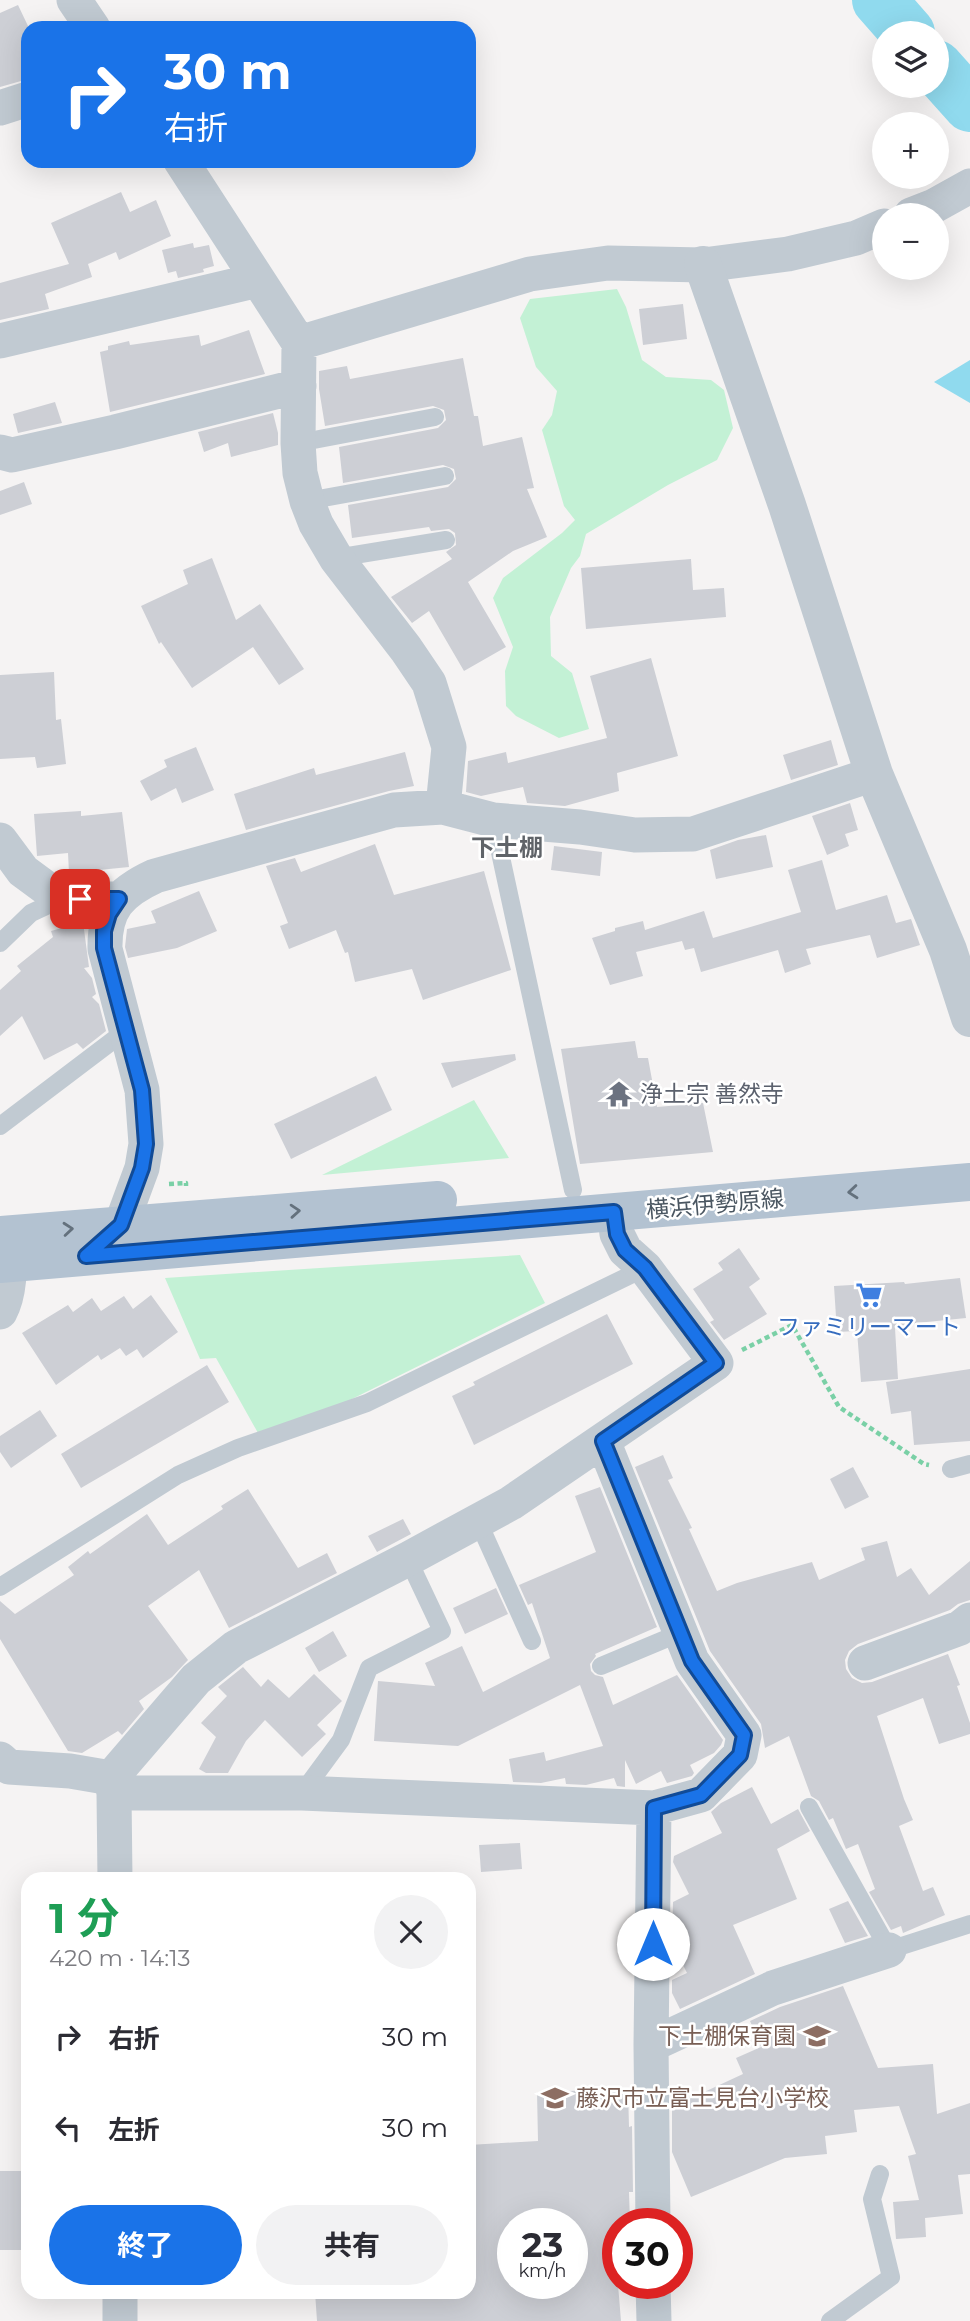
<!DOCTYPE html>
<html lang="ja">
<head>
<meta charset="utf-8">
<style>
  :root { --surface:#fff; --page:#f2f2f3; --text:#2b2b33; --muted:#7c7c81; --accent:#1a73e8 }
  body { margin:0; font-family:Montserrat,"Noto Sans JP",sans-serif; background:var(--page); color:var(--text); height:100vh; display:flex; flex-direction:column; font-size:26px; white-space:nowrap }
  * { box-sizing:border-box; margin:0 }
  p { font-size:23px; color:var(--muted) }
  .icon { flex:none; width:38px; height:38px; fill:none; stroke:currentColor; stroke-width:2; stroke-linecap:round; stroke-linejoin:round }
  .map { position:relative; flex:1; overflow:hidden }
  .panel { position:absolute; left:21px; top:1872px; width:455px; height:427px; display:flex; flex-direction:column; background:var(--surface); border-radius:21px; box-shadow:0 7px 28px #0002 }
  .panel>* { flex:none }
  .top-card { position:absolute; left:21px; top:21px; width:455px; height:147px; border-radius:21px; box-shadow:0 7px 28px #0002; background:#1a73e8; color:#fff; overflow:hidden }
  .buttons { position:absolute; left:872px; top:21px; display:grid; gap:14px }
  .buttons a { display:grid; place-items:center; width:77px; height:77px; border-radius:50%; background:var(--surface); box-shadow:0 7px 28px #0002; font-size:35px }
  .speed { position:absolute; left:497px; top:2208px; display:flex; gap:14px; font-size:35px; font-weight:700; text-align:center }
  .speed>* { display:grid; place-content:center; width:91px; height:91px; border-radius:50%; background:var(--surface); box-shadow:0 7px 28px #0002; line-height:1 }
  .speed small { font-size:18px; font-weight:400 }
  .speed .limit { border:10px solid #d22; background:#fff; color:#111 }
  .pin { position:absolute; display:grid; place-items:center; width:60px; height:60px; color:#fff; margin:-30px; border-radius:14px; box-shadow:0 4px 10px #0006 }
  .me { position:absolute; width:77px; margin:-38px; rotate:0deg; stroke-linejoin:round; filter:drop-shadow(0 0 5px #0008) }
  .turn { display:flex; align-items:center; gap:24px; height:147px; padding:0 28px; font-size:32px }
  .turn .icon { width:91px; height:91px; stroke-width:2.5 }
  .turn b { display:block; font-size:49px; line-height:60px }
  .round { display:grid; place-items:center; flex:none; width:74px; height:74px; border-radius:37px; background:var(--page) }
  .summary { display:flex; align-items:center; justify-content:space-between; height:119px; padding:0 28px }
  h1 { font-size:42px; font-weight:700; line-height:52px; color:#1e9e55 }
  .primary-button { display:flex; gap:14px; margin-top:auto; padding:14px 28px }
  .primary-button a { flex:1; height:80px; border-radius:42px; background:var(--accent); color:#fff; font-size:28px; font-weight:700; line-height:80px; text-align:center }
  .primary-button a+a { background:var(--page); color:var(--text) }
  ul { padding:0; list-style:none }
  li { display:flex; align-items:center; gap:21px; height:91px; padding:0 28px }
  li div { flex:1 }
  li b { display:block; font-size:26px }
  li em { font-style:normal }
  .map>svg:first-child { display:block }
</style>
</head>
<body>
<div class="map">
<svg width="970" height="2321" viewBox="0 0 970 2321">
  <rect width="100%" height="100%" fill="#f5f3f3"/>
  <path fill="#c3f1d5" d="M 617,289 L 626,307 L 642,360 L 666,377 L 711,380 L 724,390 L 733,428 L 717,460 L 668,485 L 586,534 L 580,556 L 571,568 L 550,617 L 551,656 L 572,673 L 589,729 L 559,738 L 516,716 L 506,706 L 505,671 L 513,647 L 493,598 L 503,578 L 562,533 L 575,520 L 564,506 L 542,430 L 552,415 L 557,391 L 536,367 L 520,318 L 530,299 Z
    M 474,1100 L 509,1158 L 322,1175 Z
    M 520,1255 L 545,1303 L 344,1403 L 258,1433 L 216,1358 L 200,1359 L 165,1278 Z"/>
  <path fill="#90daee" d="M 970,360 L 970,403 L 934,382 Z"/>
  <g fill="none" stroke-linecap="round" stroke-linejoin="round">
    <path stroke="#90daee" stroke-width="54" d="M 879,0 L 908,33
      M 936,67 L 970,105"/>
  </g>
  <path fill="#cdcfd5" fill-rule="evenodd" d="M 18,5 L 28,26 L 28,79 L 0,87 L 0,13 Z
    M 121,192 L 130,212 L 156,200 L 171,236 L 119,260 L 116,252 L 88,264 L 92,277 L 45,294 L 49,309 L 0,320 L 0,283 L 69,264 L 51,223 Z
    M 193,243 L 194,248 L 209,245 L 214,266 L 203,269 L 204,272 L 178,278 L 176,271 L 168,273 L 162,250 Z
    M 683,304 L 687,339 L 643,345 L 639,309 Z
    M 249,330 L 265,374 L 110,412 L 100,352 L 108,350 L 108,346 L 129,341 L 130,345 L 199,335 L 201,346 Z
    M 463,358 L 474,416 L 478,416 L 483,446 L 522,437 L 534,488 L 527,489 L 547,537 L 513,551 L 468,582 L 506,647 L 464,671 L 429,611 L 412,623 L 391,597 L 452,559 L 446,552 L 456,545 L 455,533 L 449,529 L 431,531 L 429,527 L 352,538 L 348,505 L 448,487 L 456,479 L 454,469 L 443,465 L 343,483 L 339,447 L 438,428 L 446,420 L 444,410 L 433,406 L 325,426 L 319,389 L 319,371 L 347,366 L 350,379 Z
    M 55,402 L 62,423 L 18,433 L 13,414 Z
    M 273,413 L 278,433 L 278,445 L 231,457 L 228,443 L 204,452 L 198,432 Z
    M 24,482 L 32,504 L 0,515 L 0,491 Z
    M 212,558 L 236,620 L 260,604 L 304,669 L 279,685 L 253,647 L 192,688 L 161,642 L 159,644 L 141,606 L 188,584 L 183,570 Z
    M 691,559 L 693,590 L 724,588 L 726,617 L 586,629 L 581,568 Z
    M 651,658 L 678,756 L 617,773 L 619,791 L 565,806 L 527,803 L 523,787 L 481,796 L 466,792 L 468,761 L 506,752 L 508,763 L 607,738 L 590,676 Z
    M 54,672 L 56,720 L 61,719 L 66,764 L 37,768 L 35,757 L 0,759 L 0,675 Z
    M 831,740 L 838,765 L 791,780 L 783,755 Z
    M 196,747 L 214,790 L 182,803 L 176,788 L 151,801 L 140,781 L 167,767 L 164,760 Z
    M 405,752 L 414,786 L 389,791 L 246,830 L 234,794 L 314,768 L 316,775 Z
    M 850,803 L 858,830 L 845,834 L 849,846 L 827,855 L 812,816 Z
    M 81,811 L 81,816 L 122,812 L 129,867 L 69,873 L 68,853 L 37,856 L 34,814 Z
    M 766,835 L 773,867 L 716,879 L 710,850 L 738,840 Z
    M 375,844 L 394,895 L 484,871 L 511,970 L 423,1000 L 412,969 L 355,982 L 348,952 L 345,953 L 336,930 L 289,949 L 280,926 L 288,923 L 266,866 L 295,858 L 301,872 Z
    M 554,846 L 602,852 L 600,876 L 551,870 Z
    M 822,860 L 836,910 L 887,895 L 896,923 L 911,919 L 920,945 L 877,958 L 870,935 L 806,949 L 811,964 L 785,973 L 778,950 L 701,972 L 694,948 L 685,950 L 682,941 L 636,952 L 643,976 L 610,985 L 592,938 L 615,931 L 615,928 L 643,921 L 645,930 L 704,911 L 713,938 L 801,912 L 788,870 Z
    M 199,891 L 217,931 L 177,948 L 128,958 L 125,947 L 127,929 L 156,923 L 151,911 Z
    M 83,922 L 89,967 L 84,968 L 92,978 L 96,994 L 92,997 L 99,1004 L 106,1031 L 83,1049 L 77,1043 L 44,1060 L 22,1016 L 0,1036 L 0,990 L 21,971 L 17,966 L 53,937 L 51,931 Z
    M 635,1041 L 638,1058 L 648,1058 L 657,1107 L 703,1103 L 713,1152 L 580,1164 L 561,1049 Z
    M 515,1054 L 516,1060 L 452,1088 L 441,1063 Z
    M 376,1076 L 392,1110 L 291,1159 L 274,1124 Z
    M 739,1248 L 760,1279 L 749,1287 L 767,1314 L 724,1340 L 710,1322 L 714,1320 L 693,1289 L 723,1270 L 718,1263 Z
    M 960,1278 L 966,1318 L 907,1324 L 908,1327 L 895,1328 L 898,1379 L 861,1382 L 857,1331 L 837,1332 L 834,1286 L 904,1282 L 905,1284 Z
    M 151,1295 L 178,1332 L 143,1358 L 137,1349 L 126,1356 L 120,1348 L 101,1360 L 98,1355 L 56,1385 L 22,1333 L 68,1305 L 73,1312 L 92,1298 L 101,1311 L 124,1296 L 133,1309 Z
    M 607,1314 L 633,1364 L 474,1445 L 452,1396 L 475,1385 L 473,1382 Z
    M 207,1365 L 229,1402 L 81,1488 L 61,1454 Z
    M 970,1369 L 970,1441 L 914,1445 L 911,1411 L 891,1414 L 886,1382 Z
    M 40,1410 L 57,1436 L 11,1468 L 0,1452 L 0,1436 Z
    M 663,1455 L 673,1478 L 668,1480 L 692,1528 L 689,1529 L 717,1591 L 737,1583 L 812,1562 L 819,1580 L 865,1560 L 861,1548 L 887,1541 L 897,1577 L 911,1568 L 929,1595 L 970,1561 L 970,1600 L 958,1604 L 950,1610 L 858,1644 L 849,1651 L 845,1660 L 846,1669 L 852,1678 L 862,1683 L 872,1682 L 948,1654 L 960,1685 L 957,1686 L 970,1723 L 970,1734 L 939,1744 L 923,1698 L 877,1716 L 904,1799 L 913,1820 L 899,1826 L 923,1891 L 933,1887 L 945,1915 L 903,1933 L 901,1926 L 891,1930 L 869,1892 L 875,1889 L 858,1844 L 846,1849 L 833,1818 L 829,1820 L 819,1801 L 811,1796 L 789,1736 L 765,1748 L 761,1724 L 710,1651 L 635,1467 Z
    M 853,1467 L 869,1497 L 845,1509 L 830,1479 Z
    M 600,1487 L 657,1627 L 595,1654 L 596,1656 L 590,1664 L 591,1671 L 595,1675 L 603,1677 L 613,1705 L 677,1675 L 723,1740 L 721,1745 L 714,1753 L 690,1765 L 694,1773 L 692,1776 L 667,1783 L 661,1771 L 636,1784 L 625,1760 L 625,1787 L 617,1786 L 614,1778 L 586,1785 L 566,1784 L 565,1778 L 541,1783 L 513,1782 L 509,1759 L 544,1752 L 546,1761 L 603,1746 L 580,1685 L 458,1746 L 374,1741 L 378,1681 L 435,1686 L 425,1663 L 462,1646 L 483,1692 L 550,1658 L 532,1603 L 528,1605 L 519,1585 L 596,1552 L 575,1496 Z
    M 248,1489 L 298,1568 L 327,1553 L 337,1573 L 229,1628 L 199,1570 L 148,1606 L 188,1660 L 172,1677 L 139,1701 L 144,1709 L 122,1735 L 118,1731 L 82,1753 L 68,1751 L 0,1639 L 0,1601 L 15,1614 L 74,1575 L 68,1567 L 88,1551 L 90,1554 L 147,1514 L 168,1545 L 223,1509 L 221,1506 Z
    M 403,1519 L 411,1534 L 377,1552 L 368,1536 Z
    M 496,1588 L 508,1614 L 465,1634 L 453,1608 Z
    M 333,1631 L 347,1656 L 319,1672 L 305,1648 Z
    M 243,1667 L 261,1687 L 268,1679 L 289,1698 L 314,1674 L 342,1701 L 317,1725 L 326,1734 L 302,1757 L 265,1720 L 246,1741 L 228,1773 L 206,1773 L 199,1769 L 216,1737 L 201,1723 L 227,1696 L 218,1687 Z
    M 752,1787 L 771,1824 L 798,1809 L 810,1831 L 777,1849 L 797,1899 L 733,1925 L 755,1974 L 680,2009 L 672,1993 L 672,1980 L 687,1973 L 672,1943 L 673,1902 L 689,1894 L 673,1862 L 674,1856 L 722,1833 L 711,1812 L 721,1803 Z
    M 520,1843 L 522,1869 L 481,1872 L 479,1845 Z
    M 848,1901 L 868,1936 L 845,1943 L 829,1909 Z
    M 843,1986 L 878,2068 L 933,2064 L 937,2114 L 970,2103 L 970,2174 L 958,2175 L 963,2214 L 925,2218 L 926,2237 L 896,2239 L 893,2202 L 919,2200 L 908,2156 L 916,2154 L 899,2106 L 854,2110 L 857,2132 L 825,2136 L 827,2154 L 785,2158 L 691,2197 L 672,2152 L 672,2107 L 743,2074 L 736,2058 L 761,2047 L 750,2021 L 780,2007 Z
    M 628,2089 L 629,2127 L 632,2126 L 633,2192 L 629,2192 L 630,2224 L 618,2224 L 618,2236 L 614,2236 L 621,2321 L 317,2321 L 315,2292 L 469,2292 L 469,2145 L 538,2141 L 537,2092 ZM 513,2224 L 572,2224 L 572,2284 L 513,2284 Z
    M 0,2171 L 28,2171 L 28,2250 L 0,2250 Z"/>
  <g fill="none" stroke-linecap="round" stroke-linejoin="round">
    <path stroke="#7ad0a6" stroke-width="4.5" stroke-dasharray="5 3.5" stroke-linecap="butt" d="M 169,1184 L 186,1183 L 186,1186
      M 742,1350 L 792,1325 L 839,1407 L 924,1464 L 929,1465"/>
    <path stroke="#c1cad2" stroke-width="18" d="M 298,443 L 435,417
      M 307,501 L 445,476
      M 336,558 L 446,540
      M 493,820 L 573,1190
      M 0,943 L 31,913 L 61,899
      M 0,1126 L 128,1029
      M 951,1469 L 970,1464
      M 478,1521 L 532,1641
      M 0,1587 L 178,1475 L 238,1448 L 367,1403 L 645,1268
      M 601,1666 L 680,1633
      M 302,1793 L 341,1740 L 369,1668 L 442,1631 L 408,1559
      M 809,1807 L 889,1950 L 970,1924
      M 830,2321 L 891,2277 L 872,2199 L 880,2174"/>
    <path stroke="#c1cad2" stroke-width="35" d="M 74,0 L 93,28
      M 0,108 L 28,99
      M 181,161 L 299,343 L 298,443 L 300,473 L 307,501 L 316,524 L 336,558 L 406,649 L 429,683 L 449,747 L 443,807
      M 911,215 L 934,206 L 970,186
      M 0,341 L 258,280
      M 299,343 L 530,274 L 608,263 L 703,265 L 788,254 L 856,238 L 884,226
      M 0,452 L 12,455 L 115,432 L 299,386
      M 0,840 L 23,871 L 61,899 L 119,899
      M 102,1242 L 121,1225 L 142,1168 L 146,1144 L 142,1090 L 105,949 C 104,909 120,892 155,876 L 394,810 L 443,807 L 493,820 L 580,827 L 635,835 L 693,834 L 874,774
      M 0,1312 C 12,1290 9,1259 9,1234
      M 603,1441 L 692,1661 L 744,1735 L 740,1755 L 701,1795 L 654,1808
      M 865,1663 L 960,1628 L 970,1620
      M 0,1759 L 9,1767 L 70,1771 L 111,1778 L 114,1793 L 115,1880
      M 111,1778 L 196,1679 L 236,1647 L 408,1559 L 511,1503 L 716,1363 L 645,1268 L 625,1250 L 617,1234 L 614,1212
      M 114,1793 L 302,1793 L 654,1808 L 651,2045 L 653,2224
      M 651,2045 L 773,1988 L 889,1950
      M 653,2284 L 654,2321
      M 120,2292 L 120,2321"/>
    <path stroke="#c1cad2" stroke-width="38" d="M 703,265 L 787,505 L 874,774 L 948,950 L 970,1018"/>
    <path stroke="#b3c2d1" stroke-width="38" d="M 0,1235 L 438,1200
      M 0,1264 L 970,1182"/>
  </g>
  <defs><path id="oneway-chevron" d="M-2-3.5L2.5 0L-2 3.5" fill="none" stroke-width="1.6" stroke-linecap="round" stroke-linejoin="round" transform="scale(1.75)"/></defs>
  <g stroke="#64717d">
    <use href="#oneway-chevron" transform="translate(853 1192) rotate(175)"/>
    <use href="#oneway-chevron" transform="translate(295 1211) rotate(-4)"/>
    <use href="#oneway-chevron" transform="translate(68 1229) rotate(-5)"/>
  </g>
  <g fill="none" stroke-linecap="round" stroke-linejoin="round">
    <g stroke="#114b97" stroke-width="18">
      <path id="route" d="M 80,899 L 119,899 L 109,914 L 104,931 L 104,948 L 142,1090 L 146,1144 L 142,1168 L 121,1225 L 86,1256 L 614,1212 L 617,1234 L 625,1250 L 645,1268 L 716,1363 L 603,1441 L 692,1661 L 744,1735 L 740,1755 L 701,1795 L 654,1808 L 653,1944"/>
    </g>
    <use href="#route" stroke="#1a73e8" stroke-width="12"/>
  </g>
  <defs>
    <g id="temple-bare" transform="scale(2.1)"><path d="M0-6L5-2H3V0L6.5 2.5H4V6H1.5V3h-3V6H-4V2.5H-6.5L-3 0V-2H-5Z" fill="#6b7280" stroke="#fff" stroke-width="2.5" paint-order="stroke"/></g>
    <g id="supermarket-bare" transform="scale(2.1)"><path d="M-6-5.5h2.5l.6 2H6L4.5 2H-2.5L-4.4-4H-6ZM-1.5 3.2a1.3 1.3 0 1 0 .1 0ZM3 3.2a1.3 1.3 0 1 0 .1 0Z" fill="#3f7fe0" stroke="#fff" stroke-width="2.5" paint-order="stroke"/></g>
    <g id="school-bare" transform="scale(2.1)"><path d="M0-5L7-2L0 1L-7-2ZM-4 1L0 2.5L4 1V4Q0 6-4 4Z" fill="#8d6e63" stroke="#fff" stroke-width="2.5" paint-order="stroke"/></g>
  </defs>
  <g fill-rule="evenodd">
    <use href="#temple-bare" x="619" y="1094"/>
    <use href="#supermarket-bare" x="869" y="1295"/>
    <use href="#school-bare" x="817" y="2036"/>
    <use href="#school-bare" x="555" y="2098"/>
  </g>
  <g text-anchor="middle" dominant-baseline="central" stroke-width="5" stroke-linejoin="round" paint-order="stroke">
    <g font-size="23" fill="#5b616d" stroke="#fff" text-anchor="start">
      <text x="640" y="1094">浄土宗 善然寺</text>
    </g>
    <g font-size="23" fill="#4a5661" stroke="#fff">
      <text transform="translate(715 1204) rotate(-5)">横浜伊勢原線</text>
    </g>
    <g font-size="23" fill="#366cbe" stroke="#fff">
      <text x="869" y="1327">ファミリーマート</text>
    </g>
    <g font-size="23" fill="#785e54" stroke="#fff" text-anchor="end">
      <text x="796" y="2036">下土棚保育園</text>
      <text x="576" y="2098" text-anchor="start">藤沢市立富士見台小学校</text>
    </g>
    <g font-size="24" font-weight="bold" fill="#5f6368" stroke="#fff">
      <text x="507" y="847">下土棚</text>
    </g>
  </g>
</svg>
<div class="buttons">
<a><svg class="icon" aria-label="layers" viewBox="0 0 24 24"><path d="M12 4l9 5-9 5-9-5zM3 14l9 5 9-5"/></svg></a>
<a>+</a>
<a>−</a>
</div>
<div class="speed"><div>23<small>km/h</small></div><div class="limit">30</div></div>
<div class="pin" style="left:80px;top:899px;background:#d93025"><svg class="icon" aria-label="arrive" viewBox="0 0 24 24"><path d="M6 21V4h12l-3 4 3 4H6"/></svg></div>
<svg class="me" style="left:653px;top:1944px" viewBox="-20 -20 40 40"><circle r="19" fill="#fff"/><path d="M0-13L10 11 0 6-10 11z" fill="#1a73e8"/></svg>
<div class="top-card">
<div class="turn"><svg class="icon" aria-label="right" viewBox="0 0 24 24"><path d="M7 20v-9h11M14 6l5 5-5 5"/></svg><div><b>30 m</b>右折</div></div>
</div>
<section class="panel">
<div class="summary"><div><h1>1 分</h1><p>420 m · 14:13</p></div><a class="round"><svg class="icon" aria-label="close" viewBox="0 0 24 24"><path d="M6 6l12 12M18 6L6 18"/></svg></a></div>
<ul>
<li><svg class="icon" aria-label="right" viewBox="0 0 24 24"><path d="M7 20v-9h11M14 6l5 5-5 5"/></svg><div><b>右折</b></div><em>30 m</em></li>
<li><svg class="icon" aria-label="left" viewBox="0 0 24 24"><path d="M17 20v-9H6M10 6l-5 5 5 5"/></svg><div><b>左折</b></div><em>30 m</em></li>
</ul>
<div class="primary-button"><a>終了</a><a>共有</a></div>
</section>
</div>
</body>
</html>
